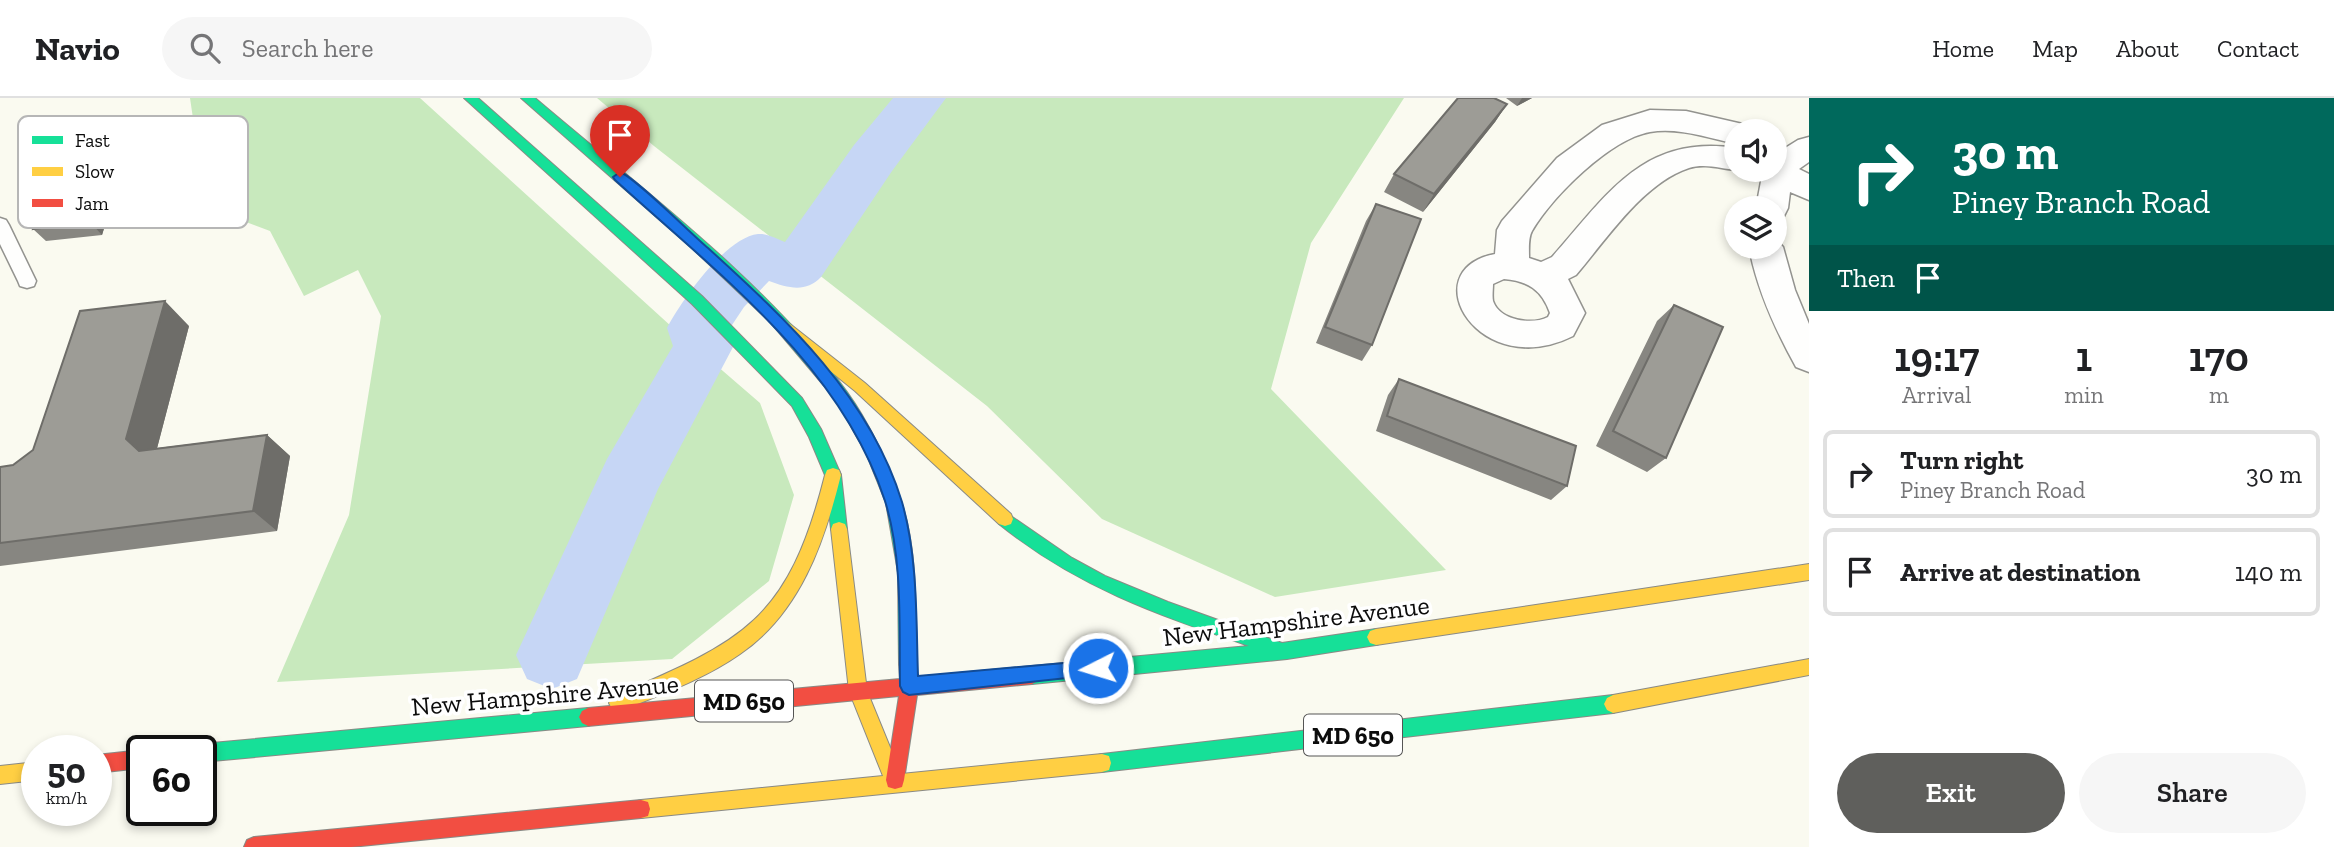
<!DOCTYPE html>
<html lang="en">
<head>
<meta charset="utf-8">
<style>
  :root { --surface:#fff; --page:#f6f6f6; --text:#202124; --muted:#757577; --line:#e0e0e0; --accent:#5f5f5c }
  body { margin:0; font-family:"Zilla Slab",serif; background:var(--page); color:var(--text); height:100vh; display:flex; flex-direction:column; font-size:26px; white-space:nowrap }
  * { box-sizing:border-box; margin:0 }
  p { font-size:23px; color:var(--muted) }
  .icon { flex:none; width:38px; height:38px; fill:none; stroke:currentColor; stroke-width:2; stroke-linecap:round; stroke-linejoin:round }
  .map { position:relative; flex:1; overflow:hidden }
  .details { display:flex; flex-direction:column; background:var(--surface); width:525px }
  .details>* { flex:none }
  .guide { background:#00695c; color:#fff; overflow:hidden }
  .fabs { position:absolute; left:1724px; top:21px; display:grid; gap:14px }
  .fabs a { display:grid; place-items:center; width:63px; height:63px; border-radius:50%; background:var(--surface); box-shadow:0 4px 10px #0003; font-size:35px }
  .speed { position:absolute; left:21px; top:637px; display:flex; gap:14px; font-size:35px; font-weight:700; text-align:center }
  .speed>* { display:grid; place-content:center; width:91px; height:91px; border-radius:50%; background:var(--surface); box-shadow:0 4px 10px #0003; line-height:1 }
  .speed small { font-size:18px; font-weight:400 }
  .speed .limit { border:4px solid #111; border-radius:10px; background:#fff; color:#111 }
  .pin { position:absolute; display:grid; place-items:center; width:60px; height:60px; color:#fff; margin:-72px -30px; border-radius:50% 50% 50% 0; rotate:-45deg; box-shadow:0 0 7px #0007 }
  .pin .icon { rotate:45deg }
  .me { position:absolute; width:77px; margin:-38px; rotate:265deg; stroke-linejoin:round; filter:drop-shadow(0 0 5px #0008) }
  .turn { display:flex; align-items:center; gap:24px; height:147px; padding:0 28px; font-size:32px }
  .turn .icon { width:91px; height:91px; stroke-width:2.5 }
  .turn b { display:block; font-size:49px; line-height:60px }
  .then { display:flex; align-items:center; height:66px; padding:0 28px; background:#0003; gap:14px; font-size:26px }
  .eta { display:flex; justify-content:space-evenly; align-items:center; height:119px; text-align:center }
  .eta b { font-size:42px; font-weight:600; line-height:49px }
  .button { display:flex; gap:14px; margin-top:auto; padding:14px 28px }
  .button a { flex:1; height:80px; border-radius:42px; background:var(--accent); color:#fff; font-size:28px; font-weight:600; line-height:80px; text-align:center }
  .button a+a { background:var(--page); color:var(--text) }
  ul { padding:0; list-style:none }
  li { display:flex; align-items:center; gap:21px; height:88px; margin:0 14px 10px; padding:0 14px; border:4px solid var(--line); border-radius:10px }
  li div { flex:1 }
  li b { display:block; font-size:26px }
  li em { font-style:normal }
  header { display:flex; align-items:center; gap:42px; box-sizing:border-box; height:98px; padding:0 35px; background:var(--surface); border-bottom:2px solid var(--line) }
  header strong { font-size:33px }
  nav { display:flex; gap:38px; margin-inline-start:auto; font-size:24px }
  .search { width:490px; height:63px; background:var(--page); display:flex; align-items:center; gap:18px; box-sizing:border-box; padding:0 24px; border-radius:38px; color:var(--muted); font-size:26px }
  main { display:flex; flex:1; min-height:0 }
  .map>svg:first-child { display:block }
</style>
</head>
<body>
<header>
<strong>Navio</strong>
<div class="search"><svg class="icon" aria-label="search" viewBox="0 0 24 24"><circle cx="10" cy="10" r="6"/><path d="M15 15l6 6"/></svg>Search here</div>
<nav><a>Home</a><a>Map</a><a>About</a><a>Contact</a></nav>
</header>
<main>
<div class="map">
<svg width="1809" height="749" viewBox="0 0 1809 749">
  <rect width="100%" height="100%" fill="#fafaf0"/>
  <path fill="#c8e9bd" d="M 190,0 L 420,0 L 672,229 L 760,305 L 794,397 L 769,483 L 672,561 L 277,584 L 349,417 L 381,218 L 358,172 L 304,198 L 270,133 L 206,109 Z
    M 597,0 L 1404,0 L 1311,145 L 1271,291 L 1446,472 L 1275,499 L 1102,421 L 987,308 L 654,48 Z"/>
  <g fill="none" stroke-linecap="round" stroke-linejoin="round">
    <path fill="#c6d6f5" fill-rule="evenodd" d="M 893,0 L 946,0 L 892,73 L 821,179 C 806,195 788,190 769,183 L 744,209 L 728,233 L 733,249 L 658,391 L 577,581 L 552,591 L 527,581 L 516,557 L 607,361 L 673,248 L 667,230 C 682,202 725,140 758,136 C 766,135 777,141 785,144 L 854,47 Z"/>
    <g stroke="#93938f" stroke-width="3">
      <path id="lane" d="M 0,120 L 6,122 L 9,127 L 36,183 L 34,188 L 27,190 L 20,188 L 18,183 L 0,146 Z"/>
    </g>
    <g stroke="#93938f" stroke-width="3">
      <path id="street" d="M 1650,12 L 1686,13 L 1747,27 L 1750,33 L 1736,33 L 1736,46 C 1709,40 1678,29 1650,34 C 1610,41 1553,98 1532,133 C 1528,140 1529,152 1529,160 L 1541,164 L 1552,159 C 1607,97 1643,36 1736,50 L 1737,72 C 1722,71 1705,65 1689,70 C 1643,85 1606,142 1576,177 L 1568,181 L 1585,215 L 1573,238 C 1479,285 1412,172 1495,156 L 1497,132 L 1502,123 L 1557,60 L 1602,27 ZM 1504,181 C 1528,183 1542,192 1550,215 L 1548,219 C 1532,227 1500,223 1493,203 C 1492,198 1493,191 1493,186 Z
        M 1809,39 L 1809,64 L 1799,71 L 1809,76 L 1809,102 L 1790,94 L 1788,110 L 1784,118 L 1774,121 L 1774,110 L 1756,110 L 1762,78 L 1758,72 L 1774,72 L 1774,57 L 1798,42 Z
        M 1774,139 L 1783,149 L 1795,192 L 1809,226 L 1809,274 L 1796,269 C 1775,231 1757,192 1749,149 L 1774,149 Z"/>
    </g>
    <g stroke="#8a8a85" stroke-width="2">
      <path id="fast" d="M 464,0 L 478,0 L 702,198 L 802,300 L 821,331 L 841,377 L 847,431 L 845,436 L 839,438 L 833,436 L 831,431 L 825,377 L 809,339 L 792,308 L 692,206 Z
        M 521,0 L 535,0 C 638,88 767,184 847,294 C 870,326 888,366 901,403 C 918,452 915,515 917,566 L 914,572 L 908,574 L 902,572 L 899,566 L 898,474 L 886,405 L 866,355 L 837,303 L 771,225 L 693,151 Z
        M 1005,414 L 1072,460 L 1105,478 L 1168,504 L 1282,545 L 1376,531 L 1382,533 L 1385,539 L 1382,545 L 1376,547 L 1287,561 L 1032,586 L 1026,583 L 1023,577 L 1026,571 L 1032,568 L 1249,548 C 1156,516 1077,489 999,426 L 997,421 L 999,416 Z
        M 1613,597 L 1619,600 L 1622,606 L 1619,612 L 1613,615 L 1102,674 L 1095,672 L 1093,665 L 1095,658 L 1102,656 Z
        M 588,610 L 594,613 L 597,619 L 594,625 L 588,628 L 201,664 L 201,653 L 193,653 L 195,649 L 201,646 Z"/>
    </g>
    <g stroke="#8a8a85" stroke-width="2">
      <path id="slow" d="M 776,215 L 865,285 L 1011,416 L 1013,421 L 1011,426 L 1005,428 L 999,426 L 855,293 L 771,225 L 769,221 Z
        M 833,370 L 839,372 L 841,377 C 824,445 800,515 740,556 C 703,582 659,597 618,614 L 612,611 L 609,605 L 612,599 C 743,543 788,524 825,377 L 827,372 Z
        M 839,424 L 845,426 L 847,431 L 867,593 L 901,676 L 1102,656 L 1109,658 L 1111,665 L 1109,672 L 1102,674 L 641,720 L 634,718 L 632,711 L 634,704 L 641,702 L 883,678 L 849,593 L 831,431 L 833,426 Z
        M 1809,466 L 1809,482 L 1376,547 L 1370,545 L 1367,539 L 1370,533 L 1376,531 Z
        M 1809,561 L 1809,577 L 1613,615 L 1607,612 L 1604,606 L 1607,600 L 1613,597 Z
        M 37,664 L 37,682 L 0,686 L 0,668 Z"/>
    </g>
    <g stroke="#8a8a85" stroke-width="2">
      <path id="jam" d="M 908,558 L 914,560 L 917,579 L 1032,568 L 1038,571 L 1041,577 L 1038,583 L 1032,586 L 917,597 L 904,682 L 902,689 L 895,691 L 888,689 L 886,682 L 899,598 L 588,628 L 582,625 L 579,619 L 582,613 L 588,610 L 900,581 L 899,566 L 902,560 Z
        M 142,652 L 144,653 L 142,653 L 142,670 L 96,675 L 96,657 Z
        M 641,702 L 648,704 L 650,711 L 648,718 L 641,720 L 351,749 L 244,749 L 247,742 L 254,739 Z"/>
    </g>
    <use href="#lane" fill="#fefefd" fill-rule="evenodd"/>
    <use href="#street" fill="#fefefd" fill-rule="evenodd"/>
    <use href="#fast" fill="#16e098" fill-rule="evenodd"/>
    <use href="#slow" fill="#ffcf43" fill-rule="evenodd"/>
    <use href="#jam" fill="#f24e42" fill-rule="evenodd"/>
  </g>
  <path fill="#878681" d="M 1506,0 L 1532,0 L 1517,8 Z
    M 1507,6 L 1495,24 L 1423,114 L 1384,94 L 1394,76 Z
    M 98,92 L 97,96 L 111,108 L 102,137 L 46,143 L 33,131 Z
    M 1376,106 L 1372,247 L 1362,263 L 1316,245 L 1366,123 Z
    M 1674,207 L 1666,360 L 1647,374 L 1596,348 L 1657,223 Z
    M 189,228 L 157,350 L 267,337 L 290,358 L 277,433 L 0,468 L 0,369 L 13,367 L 33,352 Z
    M 1399,281 L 1567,388 L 1551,402 L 1376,333 L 1388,297 Z"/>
  <path fill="#6e6d69" d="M 1522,0 L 1532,0 L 1517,8 Z
    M 1507,6 L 1495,24 L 1423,114 L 1434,96 Z
    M 86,80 L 98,92 L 92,110 L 80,98 Z
    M 99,95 L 111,108 L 102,137 L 90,124 Z
    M 165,203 L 189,228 L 154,362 L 139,353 L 126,341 Z
    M 267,337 L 290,358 L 277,433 L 253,413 Z"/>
  <path fill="#9d9c96" stroke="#6e6d69" stroke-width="2" d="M 1458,0 L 1494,0 L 1507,6 L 1434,96 L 1394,76 Z
    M 86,80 L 80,98 L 99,95 L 90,124 L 33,131 L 50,84 Z
    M 1376,106 L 1421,121 L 1372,247 L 1325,229 Z
    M 165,203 L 126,341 L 139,353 L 267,337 L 253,413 L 0,445 L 0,369 L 13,367 L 33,352 L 80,213 Z
    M 1674,207 L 1723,229 L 1666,360 L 1613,333 Z
    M 1399,281 L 1576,348 L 1567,388 L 1387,318 Z"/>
  <path fill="#1a73e8" stroke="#114b97" stroke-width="2" d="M 620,74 C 636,80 691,136 708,150 C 787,222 870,299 902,404 C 918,460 916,521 918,578 L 1098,562 L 1104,564 L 1107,570 L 1104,576 L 909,597 L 903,594 L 900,588 C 899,528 903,461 885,403 C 841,267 717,175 615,82 L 613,79 Z"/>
  <g text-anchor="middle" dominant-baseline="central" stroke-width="7" stroke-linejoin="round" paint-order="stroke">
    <g fill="#fff" stroke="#555" stroke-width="2">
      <rect x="695" y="582.5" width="98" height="41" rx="5"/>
      <rect x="1304" y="616.5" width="98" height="41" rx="5"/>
    </g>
    <g font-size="24" font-weight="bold" fill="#0c0c0c">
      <text x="744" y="603">MD 650</text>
      <text x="1353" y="637">MD 650</text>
    </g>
    <g font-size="26" fill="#0c0c0c" stroke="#fff">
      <text transform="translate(1296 523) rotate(-7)">New Hampshire Avenue</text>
      <text transform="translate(545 597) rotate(-5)">New Hampshire Avenue</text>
    </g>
  </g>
  <rect x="18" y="18" width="230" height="112" rx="10" fill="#fff" stroke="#b6b6b6" stroke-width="2"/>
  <rect x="32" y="38" width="31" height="8" fill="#16e098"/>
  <rect x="32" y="69" width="31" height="9" fill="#ffcf43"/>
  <rect x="32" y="101" width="31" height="8" fill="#f24e42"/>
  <g font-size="19" fill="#0c0c0c">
    <text x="75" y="49">Fast</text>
    <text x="75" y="80">Slow</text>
    <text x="75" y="112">Jam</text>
  </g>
</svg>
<div class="fabs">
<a><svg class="icon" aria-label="sound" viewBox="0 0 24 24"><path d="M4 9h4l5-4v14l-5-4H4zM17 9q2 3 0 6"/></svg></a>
<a><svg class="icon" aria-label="layers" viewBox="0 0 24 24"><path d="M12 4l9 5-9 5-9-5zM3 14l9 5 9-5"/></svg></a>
</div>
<div class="speed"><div>50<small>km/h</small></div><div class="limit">60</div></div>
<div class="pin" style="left:620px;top:79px;background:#d93025"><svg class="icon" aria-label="arrive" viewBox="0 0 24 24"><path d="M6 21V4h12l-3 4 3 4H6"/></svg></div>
<svg class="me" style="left:1098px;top:570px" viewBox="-20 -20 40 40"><circle r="17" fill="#1a73e8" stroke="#fff" stroke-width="3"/><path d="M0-11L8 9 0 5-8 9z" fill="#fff"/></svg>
</div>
<section class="details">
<div class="guide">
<div class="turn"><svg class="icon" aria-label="right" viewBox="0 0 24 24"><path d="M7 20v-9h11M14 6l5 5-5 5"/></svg><div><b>30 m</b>Piney Branch Road</div></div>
<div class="then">Then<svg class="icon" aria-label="arrive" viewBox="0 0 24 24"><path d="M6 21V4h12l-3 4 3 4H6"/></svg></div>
</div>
<div class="eta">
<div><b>19:17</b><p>Arrival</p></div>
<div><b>1</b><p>min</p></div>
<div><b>170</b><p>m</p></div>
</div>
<ul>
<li><svg class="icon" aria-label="right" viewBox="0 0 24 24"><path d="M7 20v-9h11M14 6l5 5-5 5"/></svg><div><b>Turn right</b><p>Piney Branch Road</p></div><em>30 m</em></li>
<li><svg class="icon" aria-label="arrive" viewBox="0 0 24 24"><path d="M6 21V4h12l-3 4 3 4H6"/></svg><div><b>Arrive at destination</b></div><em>140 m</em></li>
</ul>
<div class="button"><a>Exit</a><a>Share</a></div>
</section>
</main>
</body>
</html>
